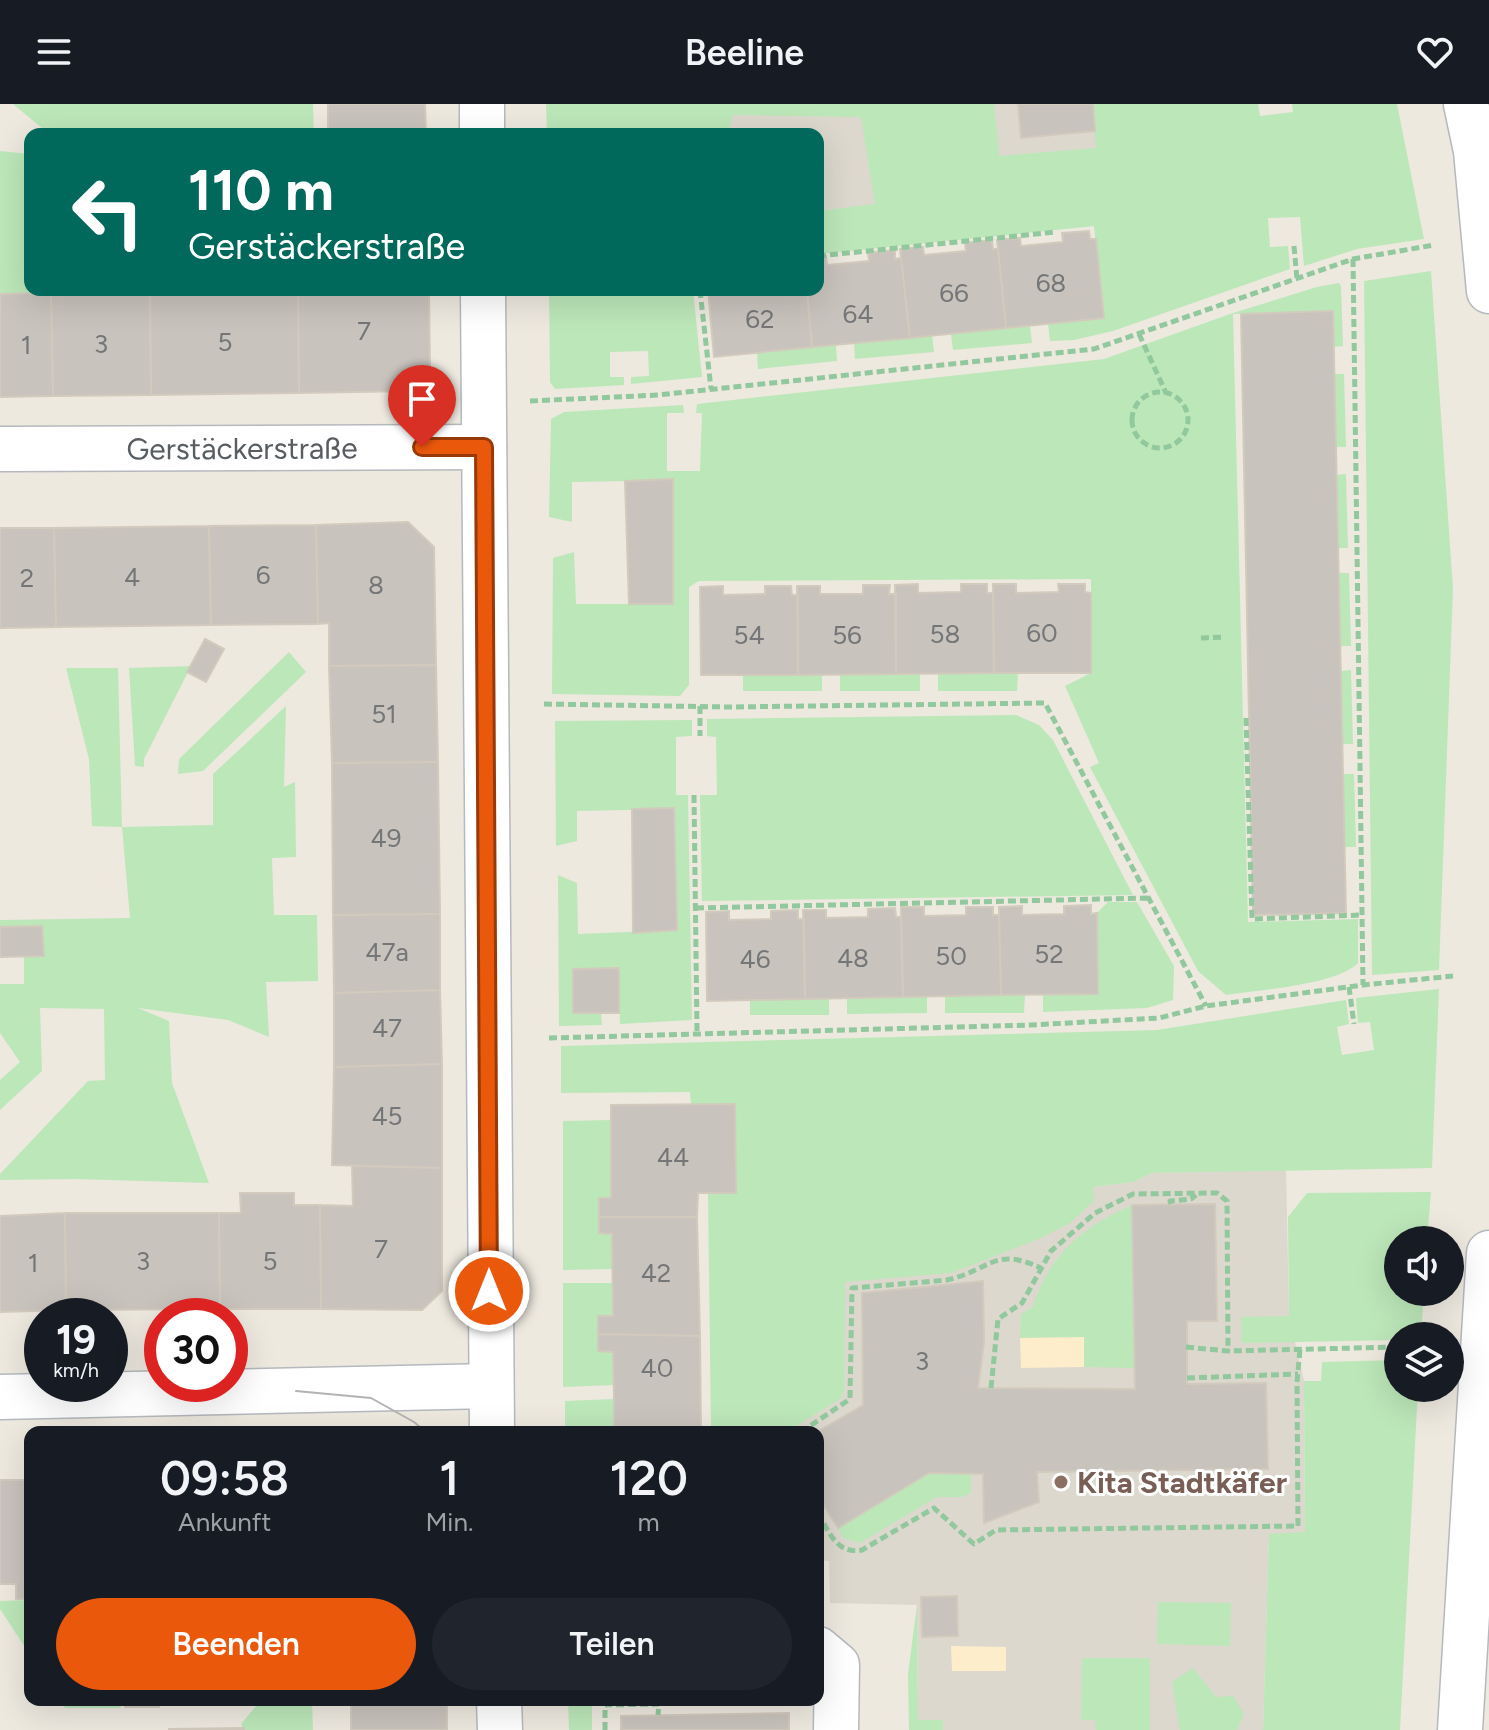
<!DOCTYPE html>
<html lang="de">
<head>
<meta charset="utf-8">
<style>
  :root { --surface:#171b24; --page:#20242c; --text:#f1f3f6; --muted:#9ea1a6; --accent:#ea580c }
  body { margin:0; font-family:Figtree,sans-serif; background:var(--page); color:var(--text); height:100vh; display:flex; flex-direction:column; font-size:30px; white-space:nowrap }
  * { box-sizing:border-box; margin:0 }
  p { font-size:26px; color:var(--muted) }
  .icon { flex:none; width:44px; height:44px; fill:none; stroke:currentColor; stroke-width:2; stroke-linecap:round; stroke-linejoin:round }
  .map { position:relative; flex:1; overflow:hidden }
  .drawer { position:absolute; left:24px; top:1322px; width:800px; height:280px; display:flex; flex-direction:column; background:var(--surface); border-radius:16px; box-shadow:0 8px 32px #0002 }
  .drawer>* { flex:none }
  .top-card { position:absolute; left:24px; top:24px; width:800px; height:168px; border-radius:16px; box-shadow:0 8px 32px #0002; background:#00695c; color:#fff; overflow:hidden }
  .fabs { position:absolute; left:1384px; top:1122px; display:grid; gap:16px }
  .fabs a { display:grid; place-items:center; width:80px; height:80px; border-radius:50%; background:var(--surface); box-shadow:0 8px 32px #0002; font-size:40px }
  .speed { position:absolute; left:24px; top:1194px; display:flex; gap:16px; font-size:40px; font-weight:700; text-align:center }
  .speed>* { display:grid; place-content:center; width:104px; height:104px; border-radius:50%; background:var(--surface); box-shadow:0 8px 32px #0002; line-height:1 }
  .speed small { font-size:20px; font-weight:400 }
  .speed .limit { border:12px solid #d22; background:#fff; color:#111 }
  .pin { position:absolute; display:grid; place-items:center; width:68px; height:68px; color:#fff; margin:-82px -34px; border-radius:50% 50% 50% 0; rotate:-45deg; box-shadow:0 0 8px #0007 }
  .pin .icon { rotate:45deg }
  .me { position:absolute; width:88px; margin:-44px; rotate:0deg; stroke-linejoin:round; filter:drop-shadow(0 0 6px #0008) }
  .turn { display:flex; align-items:center; gap:28px; height:168px; padding:0 32px; font-size:36px }
  .turn .icon { width:104px; height:104px; stroke-width:2.5 }
  .turn b { display:block; font-size:56px; line-height:68px }
  .eta { display:flex; justify-content:space-evenly; align-items:center; height:136px; text-align:center }
  .eta b { font-size:48px; font-weight:600; line-height:56px }
  .primary-button { display:flex; gap:16px; margin-top:auto; padding:16px 32px }
  .primary-button a { flex:1; height:92px; border-radius:48px; background:var(--accent); color:#fff; font-size:32px; font-weight:600; line-height:92px; text-align:center }
  .primary-button a+a { background:var(--page); color:var(--text) }
  header { display:flex; justify-content:space-between; align-items:center; height:104px; padding:0 32px; background:var(--surface); font-size:36px; font-weight:600 }
  .map>svg:first-child { display:block }
</style>
</head>
<body>
<header><svg class="icon" aria-label="menu" viewBox="0 0 24 24"><path d="M4 6h16M4 12h16M4 18h16"/></svg>Beeline<svg class="icon" aria-label="heart" viewBox="0 0 24 24"><path d="M12 20l-8-8c-3-5 5-10 8-4 3-6 11-1 8 4z"/></svg></header>
<div class="map">
<svg width="1489" height="1626" viewBox="0 0 1489 1626">
  <rect width="100%" height="100%" fill="#ede9df"/>
  <path fill="#dcd8ce" d="M 624,0 L 1258,0 L 1265,58 L 818,107 L 818,30 L 628,30 Z
    M 1286,1065 L 1289,1212 L 1304,1277 L 1305,1429 L 1269,1431 L 1263,1626 L 943,1626 L 942,1616 L 918,1616 L 917,1501 L 830,1499 L 829,1457 L 818,1456 L 818,1328 L 768,1328 L 815,1173 L 1070,1086 L 1133,1078 L 1152,1069 Z"/>
  <path fill="#bce7b9" d="M 13,0 L 313,0 L 314,30 L 49,30 Z
    M 546,0 L 994,0 L 999,52 L 1096,44 L 1093,0 L 1258,0 L 1260,12 L 1293,8 L 1292,0 L 1397,0 L 1424,135 L 1357,145 L 1304,162 L 1300,113 L 1268,114 L 1270,143 L 1288,142 L 1290,165 L 1113,227 L 1074,236 L 1050,237 L 1048,220 L 1104,214 L 1094,122 L 818,150 L 818,107 L 875,100 L 861,13 L 733,11 L 728,30 L 547,30 Z
    M 0,47 L 30,50 L 30,186 L 51,186 L 51,189 L 0,190 Z
    M 1431,167 L 1453,485 L 1439,866 L 1372,871 L 1364,177 Z
    M 1339,179 L 1341,182 L 1343,242 L 1333,243 L 1332,207 L 1233,210 L 1248,818 L 1358,815 L 1358,859 C 1337,881 1257,886 1226,891 L 1198,867 L 1090,663 L 1099,659 L 1065,582 L 1091,569 L 1091,475 L 699,477 L 689,483 L 689,581 L 680,592 L 552,590 L 553,454 L 574,448 L 576,500 L 673,500 L 632,377 L 572,378 L 572,418 L 549,413 L 551,315 L 564,308 L 683,301 L 684,309 L 667,309 L 667,367 L 700,367 L 702,309 L 696,309 L 697,300 L 1104,255 L 1233,209 L 1317,183 Z
    M 549,186 L 693,186 L 702,273 L 631,280 L 631,273 L 649,272 L 648,247 L 610,248 L 610,273 L 624,273 L 624,281 L 555,285 L 550,278 Z
    M 1030,222 L 1032,239 L 953,246 L 951,230 Z
    M 932,231 L 934,248 L 855,255 L 854,239 Z
    M 836,241 L 837,257 L 758,265 L 757,249 Z
    M 1333,270 L 1344,270 L 1346,343 L 1336,343 Z
    M 1346,370 L 1348,444 L 1338,444 L 1336,371 Z
    M 1339,469 L 1349,469 L 1351,542 L 1340,542 Z
    M 289,548 L 306,568 L 203,667 L 178,670 L 179,655 Z
    M 191,562 L 144,655 L 144,663 L 135,662 L 129,564 Z
    M 66,564 L 118,564 L 122,723 L 213,721 L 213,670 L 286,602 L 284,683 L 295,678 L 296,753 L 272,754 L 274,811 L 317,811 L 318,877 L 266,878 L 269,933 L 228,916 L 138,904 L 169,917 L 172,979 L 209,1079 L 75,1075 L 0,1076 L 0,1070 L 88,977 L 105,976 L 104,905 L 40,904 L 42,967 L 0,1006 L 0,976 L 20,958 L 0,929 L 0,880 L 24,880 L 24,852 L 44,851 L 42,822 L 0,823 L 0,816 L 130,814 L 122,723 L 92,722 L 89,655 Z
    M 1351,566 L 1353,640 L 1342,640 L 1341,567 Z
    M 1018,569 L 1017,587 L 938,587 L 938,570 Z
    M 840,570 L 920,570 L 920,587 L 840,587 Z
    M 743,571 L 822,571 L 822,587 L 743,587 Z
    M 1016,611 L 1039,621 L 1053,636 L 1133,791 L 702,797 L 700,691 L 717,691 L 716,633 L 707,632 L 707,615 Z
    M 692,616 L 692,632 L 676,633 L 676,691 L 688,691 L 692,916 L 620,920 L 619,864 L 573,865 L 573,909 L 601,909 L 602,921 L 559,922 L 558,771 L 577,779 L 578,830 L 677,826 L 674,705 L 577,707 L 577,737 L 556,742 L 555,617 Z
    M 1343,670 L 1354,670 L 1356,743 L 1345,743 Z
    M 1108,798 L 1137,798 L 1174,862 L 1173,896 L 1147,904 L 1043,908 L 1043,891 L 1098,889 L 1097,809 Z
    M 1439,885 L 1432,1064 L 1152,1069 L 1133,1078 L 1093,1083 L 1094,1097 L 1070,1119 L 1041,1134 L 951,1169 L 845,1178 L 844,1287 L 840,1295 L 787,1328 L 711,1328 L 708,1089 L 736,1089 L 735,1000 L 691,1000 L 690,988 L 561,989 L 561,942 L 1157,926 L 1346,896 L 1349,920 L 1337,923 L 1342,951 L 1374,946 L 1370,918 L 1358,919 L 1356,894 Z
    M 1025,891 L 1024,909 L 945,909 L 945,892 Z
    M 927,892 L 927,909 L 847,910 L 847,894 Z
    M 829,894 L 829,911 L 750,911 L 750,896 Z
    M 611,1016 L 611,1094 L 599,1095 L 599,1129 L 612,1130 L 613,1165 L 563,1166 L 563,1017 Z
    M 1431,1088 L 1427,1136 L 1398,1136 L 1398,1188 L 1424,1188 L 1421,1232 L 1398,1232 L 1398,1236 L 1242,1239 L 1241,1213 L 1289,1212 L 1288,1113 L 1307,1089 Z
    M 1132,1101 L 1134,1264 L 1084,1263 L 1083,1233 L 1020,1234 L 1021,1210 L 1033,1203 C 1049,1150 1083,1123 1132,1101 Z
    M 563,1179 L 613,1179 L 613,1212 L 598,1212 L 598,1247 L 613,1248 L 614,1281 L 563,1283 Z
    M 1398,1256 L 1398,1284 L 1418,1284 L 1400,1626 L 1263,1626 L 1269,1430 L 1305,1428 L 1304,1277 L 1321,1277 L 1322,1258 Z
    M 614,1295 L 614,1325 L 565,1328 L 565,1297 Z
    M 929,1369 L 971,1369 L 971,1389 L 962,1393 L 937,1393 L 860,1439 L 843,1434 L 838,1424 Z
    M 30,1496 L 30,1551 L 0,1505 L 0,1497 Z
    M 1158,1498 L 1231,1499 L 1230,1542 L 1157,1540 Z
    M 917,1501 L 918,1616 L 943,1616 L 943,1626 L 909,1626 L 908,1570 Z
    M 1082,1554 L 1150,1554 L 1150,1626 L 1096,1626 L 1095,1616 L 1081,1616 Z
    M 1193,1564 L 1216,1593 L 1233,1592 L 1244,1610 L 1237,1626 L 1180,1626 L 1172,1578 Z
    M 60,1596 L 119,1596 L 121,1604 L 65,1604 Z
    M 261,1596 L 312,1596 L 313,1626 L 244,1626 L 241,1620 Z
    M 568,1596 L 592,1596 L 592,1626 L 569,1626 Z"/>
  <path fill="#fdedca" d="M 1084,1233 L 1084,1263 L 1021,1264 L 1020,1234 Z
    M 951,1542 L 1006,1543 L 1006,1567 L 952,1567 Z"/>
  <path fill="#c8c3bc" stroke="#d2cabd" stroke-width="2" d="M 328,0 L 425,0 L 426,30 L 328,30 Z
    M 1018,0 L 1093,0 L 1095,27 L 1021,34 Z
    M 1089,127 L 1090,135 L 1096,135 L 1104,214 L 1006,224 L 997,136 L 1020,134 L 1021,142 L 1063,138 L 1062,129 Z
    M 992,136 L 993,145 L 998,144 L 1006,224 L 910,234 L 900,145 L 923,143 L 924,151 L 966,147 L 965,139 Z
    M 895,146 L 895,155 L 901,154 L 910,234 L 812,243 L 807,186 L 818,186 L 818,153 L 826,152 L 827,161 L 869,157 L 868,149 Z
    M 298,186 L 299,289 L 151,291 L 150,188 Z
    M 298,186 L 429,186 L 430,267 L 411,287 L 299,289 Z
    M 708,186 L 807,186 L 812,243 L 714,253 Z
    M 150,188 L 151,291 L 53,292 L 51,189 Z
    M 51,189 L 53,292 L 0,293 L 0,190 Z
    M 1333,207 L 1346,809 L 1253,811 L 1241,210 Z
    M 673,375 L 673,500 L 629,500 L 625,377 Z
    M 408,418 L 434,443 L 436,561 L 329,562 L 329,519 L 318,520 L 316,421 Z
    M 316,421 L 318,520 L 211,521 L 209,422 Z
    M 209,422 L 211,521 L 56,523 L 54,424 Z
    M 0,424 L 54,424 L 56,523 L 0,524 Z
    M 918,480 L 918,489 L 961,488 L 961,480 L 987,480 L 987,489 L 993,489 L 994,569 L 896,570 L 895,481 Z
    M 993,480 L 1016,480 L 1016,489 L 1059,488 L 1058,480 L 1085,480 L 1085,488 L 1091,489 L 1091,569 L 994,569 Z
    M 863,481 L 890,481 L 889,490 L 896,490 L 896,570 L 798,571 L 797,482 L 820,482 L 820,490 L 863,490 Z
    M 723,482 L 723,491 L 765,490 L 765,482 L 791,482 L 792,491 L 798,491 L 798,571 L 701,571 L 700,483 Z
    M 205,535 L 224,545 L 206,578 L 187,568 Z
    M 436,561 L 438,658 L 332,659 L 329,562 Z
    M 438,658 L 440,810 L 333,811 L 332,659 Z
    M 674,704 L 677,826 L 633,829 L 632,705 Z
    M 1091,801 L 1091,810 L 1097,809 L 1098,890 L 1001,891 L 999,803 L 1022,802 L 1022,811 L 1064,810 L 1064,802 Z
    M 901,803 L 924,803 L 924,812 L 966,811 L 966,803 L 993,803 L 993,811 L 999,811 L 1001,891 L 903,893 Z
    M 895,804 L 896,813 L 901,813 L 903,893 L 805,895 L 803,806 L 826,806 L 826,814 L 868,813 L 868,805 Z
    M 798,806 L 798,815 L 804,815 L 805,895 L 707,897 L 706,808 L 729,807 L 729,816 L 771,815 L 771,807 Z
    M 440,810 L 440,886 L 334,889 L 333,811 Z
    M 42,822 L 44,852 L 0,853 L 0,823 Z
    M 619,864 L 619,909 L 573,909 L 573,865 Z
    M 440,886 L 442,960 L 334,963 L 334,889 Z
    M 442,960 L 442,1064 L 332,1061 L 334,963 Z
    M 735,1000 L 736,1089 L 698,1089 L 697,1113 L 599,1113 L 599,1094 L 611,1094 L 611,1001 Z
    M 352,1062 L 442,1064 L 442,1187 L 422,1206 L 321,1205 L 320,1101 L 353,1102 Z
    M 240,1089 L 294,1089 L 294,1101 L 320,1101 L 321,1205 L 220,1205 L 219,1109 L 241,1109 Z
    M 1215,1100 L 1217,1217 L 1187,1217 L 1187,1280 L 1266,1279 L 1268,1365 L 1037,1368 L 1039,1398 L 984,1419 L 983,1370 L 929,1369 L 838,1424 L 818,1393 L 817,1328 L 863,1301 L 862,1189 L 983,1177 L 984,1238 L 978,1284 L 1135,1285 L 1132,1101 Z
    M 65,1109 L 219,1109 L 220,1205 L 66,1206 Z
    M 65,1109 L 66,1206 L 0,1208 L 0,1112 Z
    M 599,1113 L 697,1113 L 700,1232 L 598,1230 L 598,1212 L 613,1212 L 612,1130 L 599,1129 Z
    M 598,1230 L 700,1232 L 701,1328 L 598,1328 L 598,1325 L 614,1325 L 614,1295 L 613,1248 L 598,1247 Z
    M 0,1376 L 30,1376 L 30,1495 L 16,1495 L 16,1480 L 0,1480 Z
    M 957,1492 L 958,1532 L 922,1533 L 921,1493 Z
    M 125,1596 L 159,1596 L 159,1603 L 125,1603 Z
    M 351,1596 L 447,1596 L 447,1626 L 351,1626 Z
    M 789,1609 L 789,1626 L 621,1626 L 621,1612 Z
    M 244,1624 L 244,1626 L 169,1626 L 169,1625 Z"/>
  <g fill="none" stroke-linecap="round" stroke-linejoin="round">
    <g stroke="#b5b9be" stroke-width="47">
      <g id="minor">
        <path d="M 482,0 L 482,30"/>
        <path d="M 1466,0 L 1476,47 L 1489,187"/>
        <path d="M 483,186 L 492,1328"/>
        <path id="s1" d="M 0,345 L 484,343"/>
        <path d="M 0,1293 L 491,1282"/>
        <path d="M 818,1545 L 837,1561 L 836,1626"/>
        <path d="M 499,1596 L 500,1626"/>
        <path d="M 1460,1626 L 1489,1149"/>
      </g>
    </g>
    <path stroke="#92c89d" stroke-width="5" stroke-dasharray="8 4" stroke-linecap="butt" d="M 1294,142 L 1297,175
      M 818,152 L 1056,128
      M 1353,155 L 1363,881
      M 700,186 L 711,285
      M 1139,230 L 1166,289
      M1132 316a28 28 0 1 1 56 0a28 28 0 1 1-56 0Z
      M 530,297 L 658,291 L 1094,245 L 1353,155 L 1434,141
      M 1201,534 L 1225,533
      M 544,600 L 730,603 L 1045,599 L 1206,902
      M 700,602 L 700,632
      M 1246,614 L 1252,815 L 1362,811
      M 694,691 L 697,928
      M 696,804 L 1149,794
      M 1349,883 L 1354,920
      M 549,934 L 1031,921 L 1159,914 L 1206,902 L 1363,881 L 1453,872
      M 1171,1100 L 1170,1097 L 1191,1095 L 1196,1091
      M 1186,1243 L 1228,1247 L 1398,1243
      M 1187,1274 L 1298,1270
      M 991,1284 L 998,1215 L 1022,1199 L 1051,1147 L 1095,1109 L 1133,1090 L 1217,1089 L 1227,1097 L 1228,1247
      M 801,1328 L 850,1295 L 852,1184 L 947,1176 C 991,1166 994,1142 1041,1164
      M 818,1409 C 829,1428 837,1451 862,1446 L 934,1404 L 974,1440 L 996,1426 L 1298,1422 L 1297,1278 L 1300,1245
      M 605,1626 L 605,1601 L 659,1600 L 658,1611"/>
    <use href="#minor" stroke="#fff" stroke-width="44"/>
    <path stroke="#b2b3b3" stroke-width="2" d="M 296,1287 L 371,1294 L 414,1318 L 426,1328"/>
  </g>
  <g fill="none" stroke-linecap="round" stroke-linejoin="round">
    <g stroke="#983908" stroke-width="20">
      <path id="route" d="M 422,343 L 484,343 L 489,1187"/>
    </g>
    <use href="#route" stroke="#ea580c" stroke-width="14"/>
  </g>
  <circle fill="#8d6e63" stroke="#fff" stroke-width="3" cx="1061" cy="1378" r="8"/>
  <g text-anchor="middle" dominant-baseline="central" stroke-width="6" stroke-linejoin="round" paint-order="stroke">
    <g font-size="26" fill="#747678">
      <text x="1051" y="179">68</text>
      <text x="954" y="189">66</text>
      <text x="858" y="210">64</text>
      <text x="760" y="215">62</text>
      <text x="364" y="227">7</text>
      <text x="225" y="238">5</text>
      <text x="101" y="240">3</text>
      <text x="26" y="241">1</text>
      <text x="263" y="471">6</text>
      <text x="132" y="473">4</text>
      <text x="27" y="474">2</text>
      <text x="376" y="481">8</text>
      <text x="1042" y="529">60</text>
      <text x="945" y="530">58</text>
      <text x="749" y="531">54</text>
      <text x="847" y="531">56</text>
      <text x="384" y="610">51</text>
      <text x="386" y="734">49</text>
      <text x="387" y="848">47a</text>
      <text x="1049" y="850">52</text>
      <text x="951" y="852">50</text>
      <text x="853" y="854">48</text>
      <text x="755" y="855">46</text>
      <text x="387" y="924">47</text>
      <text x="387" y="1012">45</text>
      <text x="673" y="1053">44</text>
      <text x="381" y="1145">7</text>
      <text x="143" y="1157">3</text>
      <text x="270" y="1157">5</text>
      <text x="33" y="1159">1</text>
      <text x="656" y="1169">42</text>
      <text x="922" y="1257">3</text>
      <text x="657" y="1264">40</text>
    </g>
    <g font-size="30" fill="#585d62" stroke="#fff">
      <text stroke="none"><textPath href="#s1" startOffset="242">Gerstäckerstraße</textPath></text>
    </g>
    <g font-size="30" font-weight="bold" fill="#785e54" stroke="#fff" text-anchor="start">
      <text x="1077" y="1378">Kita Stadtkäfer</text>
    </g>
  </g>
</svg>
<div class="fabs">
<a><svg class="icon" aria-label="sound" viewBox="0 0 24 24"><path d="M4 9h4l5-4v14l-5-4H4zM17 9q2 3 0 6"/></svg></a>
<a><svg class="icon" aria-label="layers" viewBox="0 0 24 24"><path d="M12 4l9 5-9 5-9-5zM3 14l9 5 9-5"/></svg></a>
</div>
<div class="speed"><div>19<small>km/h</small></div><div class="limit">30</div></div>
<div class="pin" style="left:422px;top:343px;background:#d93025"><svg class="icon" aria-label="arrive" viewBox="0 0 24 24"><path d="M6 21V4h12l-3 4 3 4H6"/></svg></div>
<svg class="me" style="left:489px;top:1187px" viewBox="-20 -20 40 40"><circle r="17" fill="#ea580c" stroke="#fff" stroke-width="3"/><path d="M0-11L8 9 0 5-8 9z" fill="#fff"/></svg>
<div class="top-card">
<div class="turn"><svg class="icon" aria-label="left" viewBox="0 0 24 24"><path d="M17 20v-9H6M10 6l-5 5 5 5"/></svg><div><b>110 m</b>Gerstäckerstraße</div></div>
</div>
<section class="drawer">
<div class="eta">
<div><b>09:58</b><p>Ankunft</p></div>
<div><b>1</b><p>Min.</p></div>
<div><b>120</b><p>m</p></div>
</div>
<div class="primary-button"><a>Beenden</a><a>Teilen</a></div>
</section>
</div>
</body>
</html>
